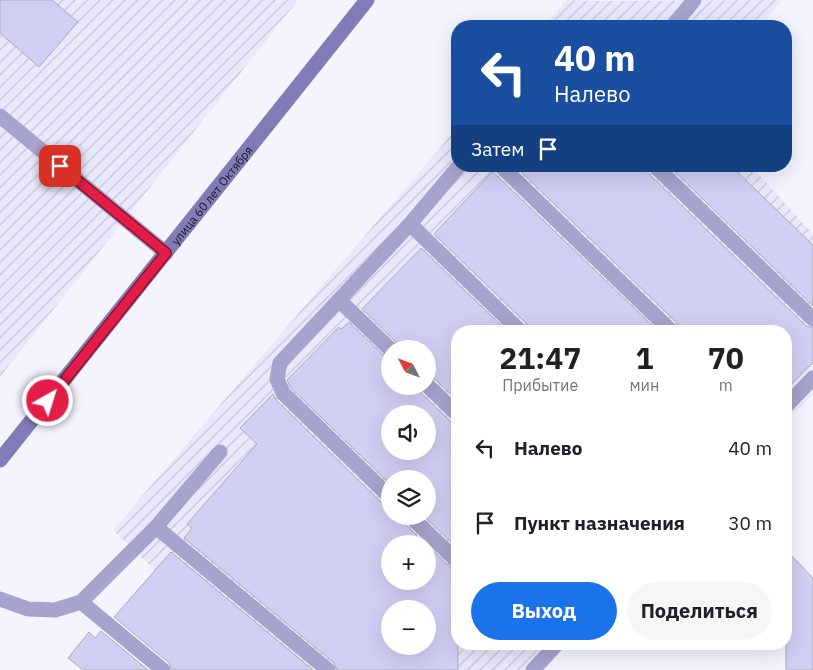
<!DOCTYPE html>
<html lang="ru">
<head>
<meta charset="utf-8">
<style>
  :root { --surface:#fff; --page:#f6f6f6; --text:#202124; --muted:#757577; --accent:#1a73e8 }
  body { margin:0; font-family:"IBM Plex Sans",sans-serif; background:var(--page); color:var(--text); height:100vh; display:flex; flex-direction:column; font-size:19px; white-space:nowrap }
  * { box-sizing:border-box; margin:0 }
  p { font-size:16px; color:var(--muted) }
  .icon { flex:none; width:28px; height:28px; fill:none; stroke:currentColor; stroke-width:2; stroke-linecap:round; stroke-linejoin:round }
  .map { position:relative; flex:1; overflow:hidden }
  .side { position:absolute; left:451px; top:325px; width:341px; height:325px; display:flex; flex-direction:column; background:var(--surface); border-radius:20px; box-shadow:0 5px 20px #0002 }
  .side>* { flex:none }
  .banner { position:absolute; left:451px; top:20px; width:341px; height:152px; border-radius:20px; box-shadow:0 5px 20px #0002; background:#1a4fa0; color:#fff; overflow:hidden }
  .needle { width:32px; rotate:311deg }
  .buttons { position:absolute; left:381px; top:340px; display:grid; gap:10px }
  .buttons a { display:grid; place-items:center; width:55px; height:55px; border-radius:50%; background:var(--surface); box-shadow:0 5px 20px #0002; font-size:25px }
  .pin { position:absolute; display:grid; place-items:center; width:42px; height:42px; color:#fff; margin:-21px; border-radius:10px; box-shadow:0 2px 8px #0006 }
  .me { position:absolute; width:55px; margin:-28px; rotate:39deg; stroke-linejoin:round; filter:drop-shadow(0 0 4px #0008) }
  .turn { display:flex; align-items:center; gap:18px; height:105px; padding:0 20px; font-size:22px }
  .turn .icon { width:65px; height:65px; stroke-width:2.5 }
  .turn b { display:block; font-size:35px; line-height:42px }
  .then { display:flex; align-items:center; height:48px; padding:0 20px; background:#0003; gap:10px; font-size:19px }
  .eta { display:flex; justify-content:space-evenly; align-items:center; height:85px; text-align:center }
  .eta b { font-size:30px; font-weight:700; line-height:35px }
  .cta { display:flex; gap:10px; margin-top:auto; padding:10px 20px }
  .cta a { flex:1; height:58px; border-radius:30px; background:var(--accent); color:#fff; font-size:20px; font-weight:700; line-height:58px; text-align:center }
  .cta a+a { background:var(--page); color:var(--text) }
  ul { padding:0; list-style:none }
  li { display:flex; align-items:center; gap:15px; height:75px; padding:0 20px }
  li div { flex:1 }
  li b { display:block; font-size:19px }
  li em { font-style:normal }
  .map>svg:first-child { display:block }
</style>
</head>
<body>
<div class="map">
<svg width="813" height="670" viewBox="0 0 813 670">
  <defs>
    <pattern id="industrial-furrows" width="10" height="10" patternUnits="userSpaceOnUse" patternTransform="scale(1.25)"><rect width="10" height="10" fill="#e9e8fc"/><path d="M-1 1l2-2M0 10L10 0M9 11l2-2" fill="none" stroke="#c7c6d8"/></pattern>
  </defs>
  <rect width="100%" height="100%" fill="#f4f4fe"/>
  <path fill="url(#industrial-furrows)" fill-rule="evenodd" d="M 0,0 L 298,0 L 0,377 Z
    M 567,0 L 598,1 L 782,0 L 761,26 L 544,26 Z
    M 457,128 L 458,166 L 751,166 L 813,234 L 813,394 L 786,420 L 786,331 L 458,331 L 458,644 L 556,644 L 529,670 L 258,670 L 113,530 ZM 390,349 L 428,349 L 428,386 L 390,386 ZM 390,414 L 428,414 L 428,451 L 390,451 ZM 390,479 L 428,479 L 428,516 L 390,516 ZM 390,544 L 428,544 L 428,581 L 390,581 ZM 390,609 L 428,609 L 428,646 L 390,646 Z"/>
  <path fill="#d0cef3" stroke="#adadb8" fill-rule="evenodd" d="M 0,0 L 52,0 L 78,22 L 39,67 L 0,33 Z
    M 515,166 L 646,166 L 648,173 L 806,326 L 813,328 L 813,362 L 786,390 L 786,331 L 680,331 L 678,324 Z
    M 669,166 L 731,166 L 813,245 L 813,306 Z
    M 493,171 L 494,173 L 658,331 L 529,331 L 527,324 L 434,234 Z
    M 421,248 L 507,331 L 458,331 L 458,401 L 435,379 L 428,377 L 428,349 L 399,349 L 396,342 L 362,309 Z
    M 349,322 L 384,356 L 390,358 L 390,386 L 419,386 L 421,393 L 451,422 L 458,424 L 458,549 L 424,516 L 428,516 L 428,479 L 390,479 L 390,484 L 291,388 L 287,380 L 339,327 L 341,329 ZM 390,414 L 428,414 L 428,451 L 390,451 Z
    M 273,394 L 276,400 L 383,504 L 390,506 L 390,516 L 401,516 L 404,523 L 425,544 L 390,544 L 390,581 L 428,581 L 428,546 L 452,569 L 458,571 L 458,670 L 337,670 L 334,663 L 184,538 L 192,528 L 187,524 L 257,444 L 240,428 ZM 390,609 L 428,609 L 428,646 L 390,646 Z
    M 786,550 L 813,578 L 813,670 L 786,670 Z
    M 171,552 L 313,670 L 172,670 L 169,663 L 114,617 Z
    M 101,631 L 148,670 L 83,670 L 68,658 L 89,632 L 95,638 Z"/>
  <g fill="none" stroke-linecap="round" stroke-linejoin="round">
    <path stroke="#a6a3cc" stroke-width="15" d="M 673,26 L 694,0
      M 0,116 L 166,253
      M 501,166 L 671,331
      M 655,166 L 813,319
      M 410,224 L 520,331
      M 339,300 L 390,349
      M 428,386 L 458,415
      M 786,406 L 813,378
      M 390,497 L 283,393 L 277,379 L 280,363 L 410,224 L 459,166
      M 410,516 L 458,562
      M 156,527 L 328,670
      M 0,599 L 28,609 L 55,610 L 81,602 L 156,527 L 220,452
      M 81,602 L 163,670
      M 533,670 L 557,644"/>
    <path stroke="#817bb6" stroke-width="15" id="s1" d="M 0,460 L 367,0"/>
  </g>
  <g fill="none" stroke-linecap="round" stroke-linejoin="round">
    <g stroke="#92132f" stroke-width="12">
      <path id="route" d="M 48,401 L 166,253 L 60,166"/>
    </g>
    <use href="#route" stroke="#e11d48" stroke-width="9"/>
  </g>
  <g text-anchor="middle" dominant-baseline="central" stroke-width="5" stroke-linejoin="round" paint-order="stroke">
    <g font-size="12" fill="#19191d" stroke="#f4f4fe">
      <text stroke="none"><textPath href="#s1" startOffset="339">улица 60 лет Октября</textPath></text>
    </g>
  </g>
</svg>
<div class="buttons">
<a><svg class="needle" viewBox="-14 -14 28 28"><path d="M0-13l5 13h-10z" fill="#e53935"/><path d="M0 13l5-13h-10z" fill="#757577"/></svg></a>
<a><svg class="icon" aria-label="sound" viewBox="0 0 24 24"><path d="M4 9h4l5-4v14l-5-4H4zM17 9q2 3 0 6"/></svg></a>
<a><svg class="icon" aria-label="layers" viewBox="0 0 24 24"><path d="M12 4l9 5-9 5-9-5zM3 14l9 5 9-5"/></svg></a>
<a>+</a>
<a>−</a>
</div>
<div class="pin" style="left:60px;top:166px;background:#d93025"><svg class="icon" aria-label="arrive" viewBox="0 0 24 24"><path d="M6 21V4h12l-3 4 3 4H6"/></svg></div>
<svg class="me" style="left:48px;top:401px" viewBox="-20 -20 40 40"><circle r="17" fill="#e11d48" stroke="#fff" stroke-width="3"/><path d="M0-11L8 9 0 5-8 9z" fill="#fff"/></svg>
<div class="banner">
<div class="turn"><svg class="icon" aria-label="left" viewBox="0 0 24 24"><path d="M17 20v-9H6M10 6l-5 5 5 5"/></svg><div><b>40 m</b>Налево</div></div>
<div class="then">Затем<svg class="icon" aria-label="arrive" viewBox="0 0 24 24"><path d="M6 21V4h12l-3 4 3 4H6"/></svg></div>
</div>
<section class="side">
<div class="eta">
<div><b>21:47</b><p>Прибытие</p></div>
<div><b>1</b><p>мин</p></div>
<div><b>70</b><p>m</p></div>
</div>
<ul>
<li><svg class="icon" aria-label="left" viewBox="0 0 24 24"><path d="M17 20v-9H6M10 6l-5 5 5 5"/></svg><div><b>Налево</b></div><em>40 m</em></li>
<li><svg class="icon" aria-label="arrive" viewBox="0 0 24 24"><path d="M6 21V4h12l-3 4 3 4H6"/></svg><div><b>Пункт назначения</b></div><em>30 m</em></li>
</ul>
<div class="cta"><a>Выход</a><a>Поделиться</a></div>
</section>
</div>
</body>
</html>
